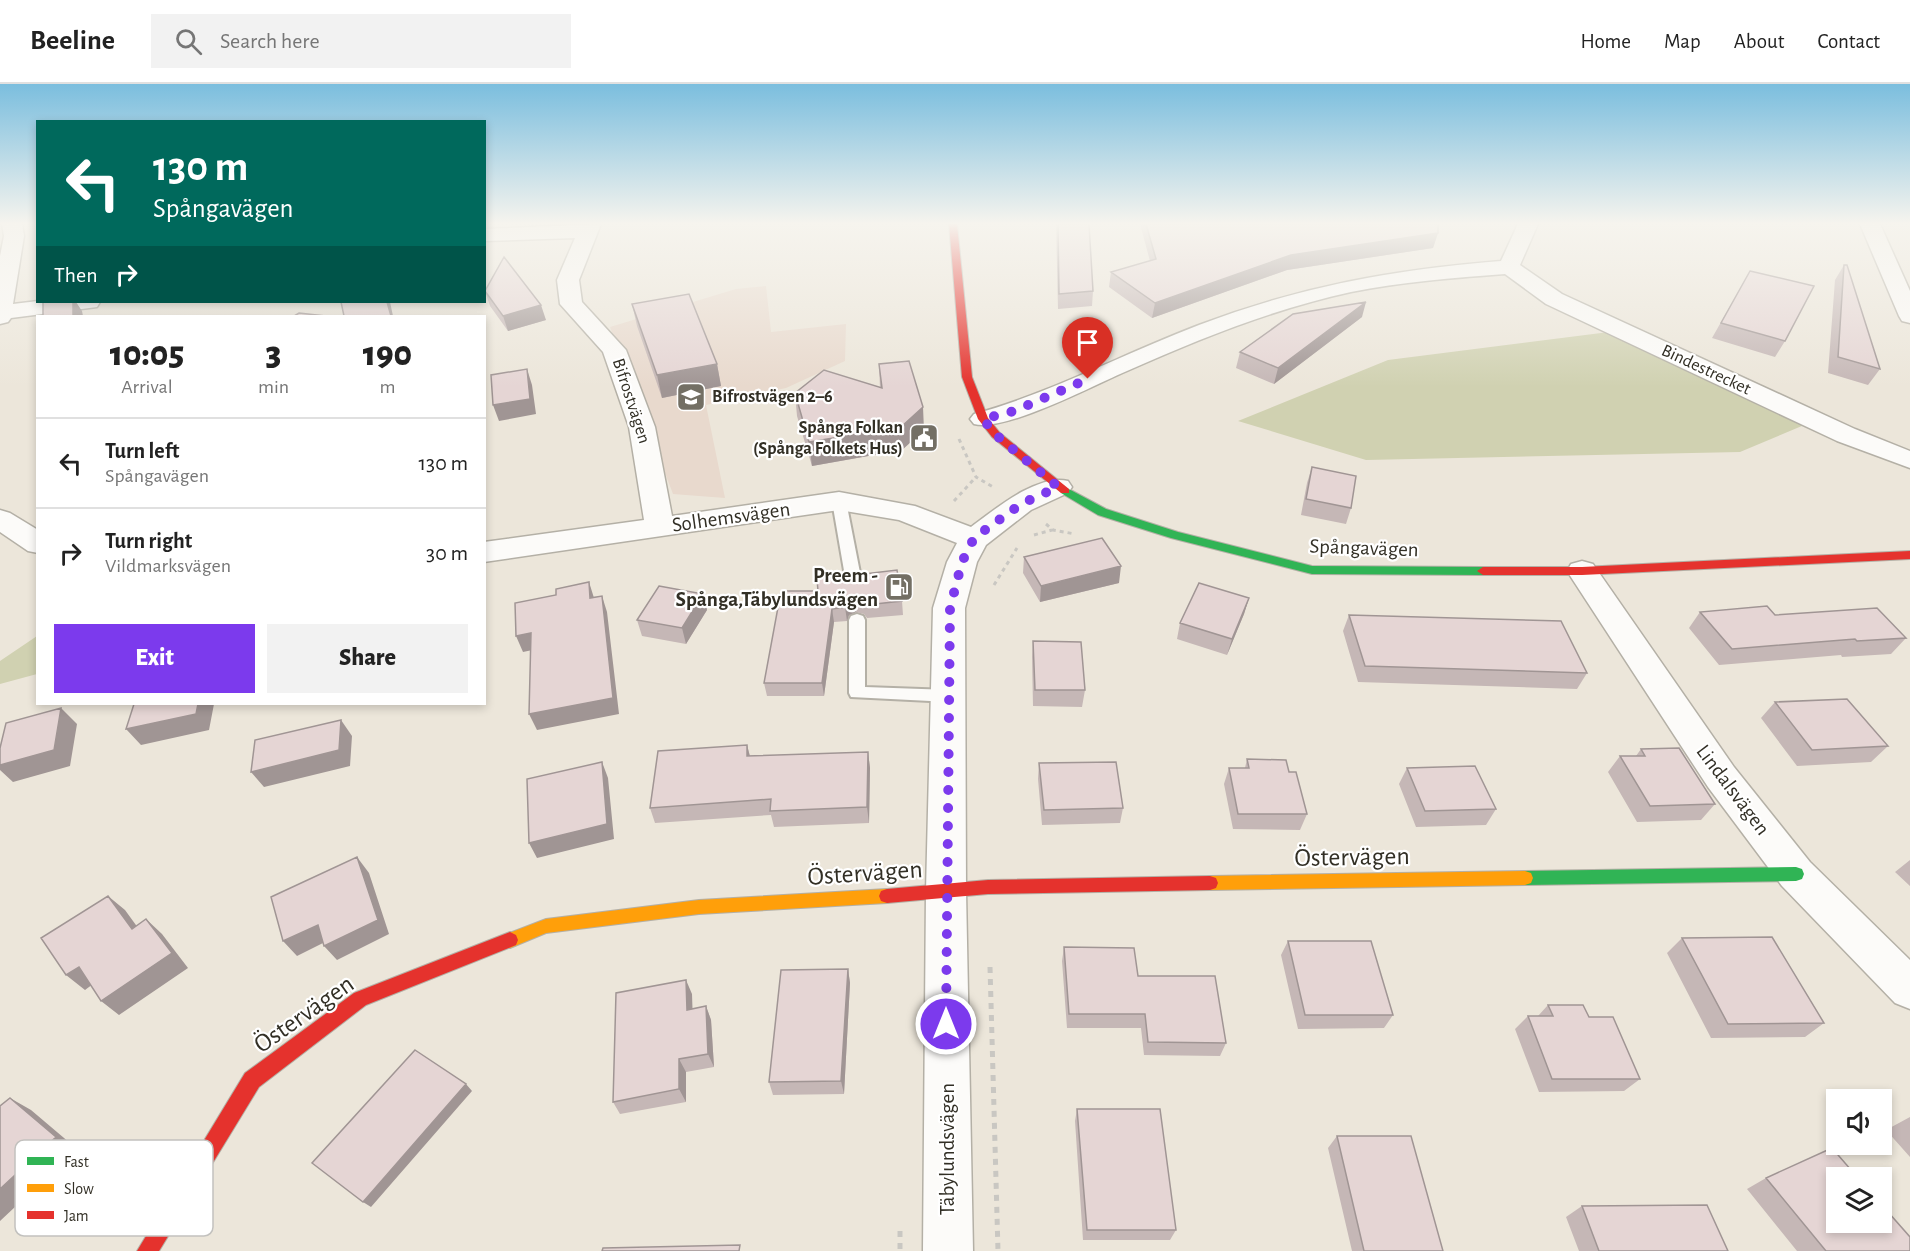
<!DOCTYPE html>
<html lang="en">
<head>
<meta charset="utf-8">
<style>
  :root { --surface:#fff; --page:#f2f2f2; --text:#222; --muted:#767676; --line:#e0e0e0; --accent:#7c3aed }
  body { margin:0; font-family:"Alegreya Sans",sans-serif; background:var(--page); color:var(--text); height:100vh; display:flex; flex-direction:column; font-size:22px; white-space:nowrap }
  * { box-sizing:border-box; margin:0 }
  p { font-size:20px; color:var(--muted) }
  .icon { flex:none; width:33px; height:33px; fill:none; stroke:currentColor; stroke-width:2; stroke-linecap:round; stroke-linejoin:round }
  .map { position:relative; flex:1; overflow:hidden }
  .side { position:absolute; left:36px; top:231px; width:450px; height:390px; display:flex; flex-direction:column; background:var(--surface); border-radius:0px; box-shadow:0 3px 9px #0003 }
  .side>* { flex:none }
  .hud { position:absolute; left:36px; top:36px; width:450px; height:183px; border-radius:0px; box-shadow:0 3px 9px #0003; background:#00695c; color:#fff; overflow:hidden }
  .buttons { position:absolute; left:1826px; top:1005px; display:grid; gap:12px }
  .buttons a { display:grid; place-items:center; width:66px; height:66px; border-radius:0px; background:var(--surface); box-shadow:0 3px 9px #0003; font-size:30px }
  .pin { position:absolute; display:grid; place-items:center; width:51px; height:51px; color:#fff; margin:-62px -26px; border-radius:50% 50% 50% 0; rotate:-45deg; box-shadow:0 0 6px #0007 }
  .pin .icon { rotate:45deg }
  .me { position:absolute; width:66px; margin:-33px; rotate:0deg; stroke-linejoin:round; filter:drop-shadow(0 0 4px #0008) }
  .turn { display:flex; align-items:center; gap:21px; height:126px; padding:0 18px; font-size:27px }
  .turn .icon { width:78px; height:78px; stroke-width:2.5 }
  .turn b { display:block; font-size:42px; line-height:51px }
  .then { display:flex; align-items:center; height:57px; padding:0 18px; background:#0003; gap:12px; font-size:22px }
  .eta { display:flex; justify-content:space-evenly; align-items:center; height:102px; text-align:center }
  .eta b { font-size:36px; font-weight:800; line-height:42px }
  .action { display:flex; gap:12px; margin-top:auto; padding:12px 18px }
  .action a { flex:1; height:69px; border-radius:0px; background:var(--accent); color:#fff; font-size:24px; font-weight:800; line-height:69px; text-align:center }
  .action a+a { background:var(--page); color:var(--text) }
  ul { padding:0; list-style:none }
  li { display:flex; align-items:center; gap:18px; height:90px; padding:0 18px; border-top:2px solid var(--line) }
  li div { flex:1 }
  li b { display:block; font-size:22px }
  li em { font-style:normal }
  header { display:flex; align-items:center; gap:36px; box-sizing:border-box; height:84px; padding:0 30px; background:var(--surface); border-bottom:2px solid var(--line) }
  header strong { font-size:28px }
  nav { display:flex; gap:33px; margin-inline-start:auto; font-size:21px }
  .search { width:420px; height:54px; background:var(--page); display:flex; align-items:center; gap:15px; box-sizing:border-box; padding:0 21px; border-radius:0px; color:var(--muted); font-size:22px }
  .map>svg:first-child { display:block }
</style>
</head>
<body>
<header>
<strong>Beeline</strong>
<div class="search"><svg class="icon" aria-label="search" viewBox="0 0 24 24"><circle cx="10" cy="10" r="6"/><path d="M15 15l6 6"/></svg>Search here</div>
<nav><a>Home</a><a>Map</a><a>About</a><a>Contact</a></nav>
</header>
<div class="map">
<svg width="1910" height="1167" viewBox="0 0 1910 1167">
  <rect width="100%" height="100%" fill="#ece6da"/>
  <path fill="#e8d9cd" d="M 766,202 L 771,248 L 846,240 L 845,277 L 786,304 L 706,321 L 725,414 L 673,410 L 610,243 L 736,205 Z"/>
  <path fill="#d0d1b1" d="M 1609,248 L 1809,339 L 1740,368 L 1366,376 L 1238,337 L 1388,276 Z
    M 37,552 L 37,590 L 0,600 L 0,577 Z"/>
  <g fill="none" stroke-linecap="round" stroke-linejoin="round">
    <g stroke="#b4b0a6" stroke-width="4">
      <path id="lane" d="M 839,413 L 846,417 L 863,504 L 855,509 L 847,504 L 832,417 Z
        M 857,530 L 863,532 L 865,536 L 865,603 L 950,606 L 956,608 L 958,612 L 956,616 L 950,618 L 851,613 L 849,609 L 849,536 L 851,532 Z"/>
    </g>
    <g stroke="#b4b0a6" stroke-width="3">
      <path id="street" d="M 2,140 L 22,140 L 24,152 L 13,220 L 38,217 L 100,218 L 97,223 L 11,234 L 8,238 L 0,240 L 0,172 L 4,152 Z
        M 601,140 L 579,196 L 582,218 L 626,266 L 655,343 L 672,432 L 839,408 L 915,422 L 971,443 C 994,426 1038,389 1068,397 L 1072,403 L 1068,409 L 1031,426 L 986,461 L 977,478 L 965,524 L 966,807 L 973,1167 L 923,1167 L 926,807 L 933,524 L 947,478 L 957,459 L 899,436 L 839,426 L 484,478 L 484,458 L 644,436 L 629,343 L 603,268 L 560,220 L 557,196 L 575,154 L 484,157 L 484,145 Z
        M 1518,140 L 1538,140 L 1520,181 L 1562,210 L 1855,345 L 1910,367 L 1910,384 L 1837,357 L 1546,220 L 1505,190 C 1453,194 1401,198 1351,208 C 1273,225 1199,255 1127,287 C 1094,301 1006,348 974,340 L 970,335 L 974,330 C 1049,310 1125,269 1199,241 C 1302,202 1392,186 1501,177 Z
        M 1860,140 L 1880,140 L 1910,207 L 1910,239 L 1902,237 L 1899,232 Z
        M 0,426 L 10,429 L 38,446 L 38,469 L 28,467 L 0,448 Z
        M 1582,477 L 1593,480 L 1734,683 L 1810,778 L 1910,876 L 1910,925 L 1895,919 L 1782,802 L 1708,703 L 1567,487 L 1571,480 Z"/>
    </g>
    <g stroke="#b4b0a6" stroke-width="2">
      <path id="fast" d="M 1065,403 L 1106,425 L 1178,448 L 1312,482 L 1483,483 L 1489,487 L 1483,491 L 1312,490 L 1171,454 L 1098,431 L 1061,409 L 1061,405 Z
        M 1796,783 L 1802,785 L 1804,790 L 1802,795 L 1796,797 L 1525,801 L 1519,799 L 1517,794 L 1519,789 L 1525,787 Z"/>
    </g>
    <g stroke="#b4b0a6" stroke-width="2">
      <path id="slow" d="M 1525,787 L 1531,789 L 1533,794 L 1531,799 L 1525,801 L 1210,806 L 1204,804 L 1202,799 L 1204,794 L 1210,792 Z
        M 887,805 L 893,807 L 895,812 L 893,817 L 887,819 L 699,830 L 546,849 L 510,864 L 504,861 L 502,856 L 504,851 L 546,835 L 699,816 Z"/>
    </g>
    <g stroke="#b4b0a6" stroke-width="2">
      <path id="jam" d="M 949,140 L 957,140 L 972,293 L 988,334 L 1000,349 L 1069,405 L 1069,409 L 1061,409 L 992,353 L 978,335 L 962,293 Z
        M 1910,467 L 1910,475 L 1582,491 L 1483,491 L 1477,487 L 1483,483 L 1582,483 Z
        M 1210,792 L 1216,794 L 1218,799 L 1216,804 L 1210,806 L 988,810 L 887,819 L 881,817 L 879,812 L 881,807 L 887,805 L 988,796 Z
        M 510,848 L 516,851 L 518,856 L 516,861 L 366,921 L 259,1003 L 159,1167 L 137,1167 L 245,989 L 354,909 Z"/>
    </g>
    <path stroke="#c9c7c2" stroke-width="3" stroke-dasharray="4 4" stroke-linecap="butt" d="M 959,355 L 976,393 L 993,403
      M 954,417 L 976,393
      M 1046,440 L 1053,446 L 1075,450
      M 1034,451 L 1052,446
      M 994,501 L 1017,464"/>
    <path stroke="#c9c7c2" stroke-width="5" stroke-dasharray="6 6" stroke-linecap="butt" d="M 990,883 L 998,1167
      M 900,1147 L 900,1167"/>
    <use href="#lane" fill="#fcfbf9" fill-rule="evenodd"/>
    <use href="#street" fill="#fcfbf9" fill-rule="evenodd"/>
    <use href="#fast" fill="#30b455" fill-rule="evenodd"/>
    <use href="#slow" fill="#ff9f0a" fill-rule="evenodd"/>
    <use href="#jam" fill="#e5322d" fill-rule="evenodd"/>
  </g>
  <path fill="#c5b7b6" d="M 1056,140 L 1089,140 L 1093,207 L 1092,222 L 1058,225 Z
    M 1140,140 L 1438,140 L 1438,149 L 1433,164 L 1287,186 L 1152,234 L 1109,203 L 1111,188 L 1150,177 Z
    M 1844,181 L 1880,285 L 1868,301 L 1828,289 L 1835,196 Z
    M 1750,187 L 1785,257 L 1775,273 L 1712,254 Z
    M 485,207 L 546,236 L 508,247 L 490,222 Z
    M 632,220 L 717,280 L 721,302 L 662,314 L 637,242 Z
    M 1362,233 L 1274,300 L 1236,284 L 1240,268 Z
    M 879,280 L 924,346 L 902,366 L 812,382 L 797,332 L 795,309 L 880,304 Z
    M 1312,383 L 1351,424 L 1346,440 L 1301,431 L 1307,399 Z
    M 1024,473 L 1119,499 L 1040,518 L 1023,489 Z
    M 855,497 L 902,517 L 903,531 L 867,534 L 864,530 L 856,528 L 849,531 L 847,537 L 834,538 L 824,612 L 767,612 L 764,599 L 818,507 Z
    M 703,510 L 707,526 L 686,560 L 642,552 L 637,536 Z
    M 1249,514 L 1244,530 L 1227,571 L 1177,555 L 1180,539 Z
    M 1700,528 L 1775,531 L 1906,554 L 1891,570 L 1842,573 L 1841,571 L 1719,581 L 1689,544 Z
    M 1349,531 L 1587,589 L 1577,605 L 1358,598 L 1343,547 Z
    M 1033,557 L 1085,606 L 1082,623 L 1033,622 L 1032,573 Z
    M 1775,618 L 1888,662 L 1871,678 L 1797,682 L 1761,634 Z
    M 747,661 L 750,672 L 868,668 L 870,684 L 869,739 L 774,743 L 771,731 L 655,739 L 650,724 Z
    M 1641,665 L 1715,720 L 1701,736 L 1637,738 L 1608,688 L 1620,672 L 1636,672 Z
    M 1247,675 L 1289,688 L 1307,730 L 1300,746 L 1233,745 L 1224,700 L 1229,684 L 1245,684 Z
    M 1039,679 L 1123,724 L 1120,739 L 1042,741 L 1038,695 Z
    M 1407,684 L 1496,725 L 1486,741 L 1416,743 L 1399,700 Z
    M 1910,776 L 1910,802 L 1895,788 Z
    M 1682,854 L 1824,939 L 1805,953 L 1711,954 L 1667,869 Z
    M 1288,857 L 1393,931 L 1384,944 L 1298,945 L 1281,871 Z
    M 1064,863 L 1138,892 L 1226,959 L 1220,972 L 1144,971 L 1141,944 L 1067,944 L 1062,877 Z
    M 848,885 L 850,899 L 844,1010 L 773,1011 L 769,998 Z
    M 692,910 L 692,925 L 706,922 L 711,936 L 714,983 L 686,988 L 686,1018 L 620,1030 L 613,1018 Z
    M 1548,921 L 1589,933 L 1640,995 L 1624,1007 L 1539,1008 L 1515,945 L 1528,932 L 1538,932 Z
    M 1077,1025 L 1176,1146 L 1170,1156 L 1083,1156 L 1075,1037 Z
    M 1910,1033 L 1910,1073 L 1886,1046 Z
    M 1337,1052 L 1443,1167 L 1352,1167 L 1328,1064 Z
    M 1766,1094 L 1910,1167 L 1797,1167 L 1747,1105 Z
    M 1582,1122 L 1728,1167 L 1579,1167 L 1566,1133 Z"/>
  <path fill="#a09594" d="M 1438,149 L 1433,164 L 1287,186 L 1152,234 L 1155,219 L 1291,171 Z
    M 73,218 L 76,218 L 82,227 L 83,232 L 73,232 Z
    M 387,218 L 390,218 L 393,232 L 391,232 Z
    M 1366,218 L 1362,233 L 1274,300 L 1278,284 Z
    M 541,221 L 546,236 L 508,247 L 503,232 Z
    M 717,280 L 721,302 L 662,314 L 657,291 Z
    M 527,285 L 532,301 L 536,330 L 499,337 L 493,321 Z
    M 923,323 L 924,346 L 902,366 L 812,382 L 809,358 Z
    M 1121,482 L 1119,499 L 1040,518 L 1041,502 Z
    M 589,498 L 594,514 L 590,514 Z
    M 703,510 L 707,526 L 686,560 L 682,544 Z
    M 602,512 L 607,528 L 619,630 L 537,646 L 529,630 Z
    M 855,514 L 856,528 L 849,531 L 847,537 L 845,523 L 848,518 Z
    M 1249,514 L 1244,530 L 1227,571 L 1232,555 Z
    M 832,525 L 834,538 L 824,612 L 822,599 Z
    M 531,549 L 537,565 L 523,568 L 516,552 Z
    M 198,620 L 214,620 L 209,646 L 141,661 L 126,645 Z
    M 61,624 L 77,640 L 70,682 L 13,698 L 0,686 L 0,681 Z
    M 341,636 L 352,652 L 350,682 L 264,703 L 251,688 Z
    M 747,661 L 751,677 L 747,672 Z
    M 868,668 L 870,684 L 869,739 L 867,723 Z
    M 602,678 L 608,694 L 614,755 L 537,774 L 529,759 Z
    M 357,773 L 369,789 L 389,850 L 337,876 L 324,862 Z
    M 108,812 L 125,826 L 149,859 L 132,845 Z
    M 146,835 L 162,850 L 188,884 L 119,931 L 101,917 Z
    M 318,841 L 331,855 L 297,872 L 283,857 Z
    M 79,883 L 97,897 L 85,906 L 66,891 Z
    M 848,885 L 850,899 L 844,1010 L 841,997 Z
    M 686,896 L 692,910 L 693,940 L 687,926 Z
    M 706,922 L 711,936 L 714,983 L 708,970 Z
    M 679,975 L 686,988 L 686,1018 L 679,1005 Z
    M 466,1000 L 472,1007 L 371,1123 L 363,1118 Z
    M 10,1014 L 31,1026 L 77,1065 L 0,1137 L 0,1105 Z"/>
  <path fill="#e5d5d4" stroke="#a09594" stroke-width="1.5" d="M 1058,140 L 1089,140 L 1093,207 L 1059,210 Z
    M 1146,140 L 1438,140 L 1438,149 L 1291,171 L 1155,219 L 1111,188 L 1156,175 Z
    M 504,173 L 541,221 L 503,232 L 485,207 Z
    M 1844,181 L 1847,181 L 1880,285 L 1838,273 Z
    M 1750,187 L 1814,202 L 1785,257 L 1721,239 Z
    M 689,210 L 717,280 L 657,291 L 632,220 Z
    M 43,218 L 73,218 L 73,232 L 43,232 Z
    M 341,218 L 387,218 L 391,232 L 344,232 Z
    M 1366,218 L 1278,284 L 1240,268 L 1293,230 Z
    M 299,229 L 326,232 L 294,232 Z
    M 909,277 L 923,323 L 901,343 L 809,358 L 795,309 L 824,286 L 882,304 L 879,280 Z
    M 527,285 L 530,315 L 493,321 L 491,291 Z
    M 1312,383 L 1356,392 L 1351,424 L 1306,415 Z
    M 1102,454 L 1121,482 L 1041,502 L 1024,473 Z
    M 897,486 L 902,517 L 866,521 L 863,516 L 855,514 L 848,518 L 845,523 L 832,525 L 822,599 L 764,599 L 781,507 L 818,507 L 817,495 L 844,492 L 855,497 L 864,490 Z
    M 589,498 L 590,514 L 602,512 L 613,614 L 529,630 L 531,549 L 516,552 L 515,519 L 556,511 L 556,505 Z
    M 1199,499 L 1249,514 L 1232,555 L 1180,539 Z
    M 659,502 L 703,510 L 682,544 L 637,536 Z
    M 1767,522 L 1775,531 L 1877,524 L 1906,554 L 1857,557 L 1855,555 L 1732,565 L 1700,528 Z
    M 1349,531 L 1561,537 L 1587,589 L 1365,582 Z
    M 1033,557 L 1081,558 L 1085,606 L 1035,606 Z
    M 1847,615 L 1888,662 L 1812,666 L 1775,618 Z
    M 134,620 L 198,620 L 196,630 L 126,645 Z
    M 61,624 L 54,666 L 0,681 L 0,664 L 6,639 Z
    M 341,636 L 339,666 L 251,688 L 255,656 Z
    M 747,661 L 747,672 L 868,668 L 867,723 L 770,727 L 771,715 L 650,724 L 658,667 Z
    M 1679,664 L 1715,720 L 1650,722 L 1620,672 L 1645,672 L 1641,665 Z
    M 1247,675 L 1286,676 L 1289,688 L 1296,688 L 1307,730 L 1238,730 L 1229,684 L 1249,684 Z
    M 602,678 L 607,740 L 529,759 L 527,695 Z
    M 1116,678 L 1123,724 L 1044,726 L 1039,679 Z
    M 1475,682 L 1496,725 L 1425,727 L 1407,684 Z
    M 357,773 L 378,836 L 324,862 L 318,841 L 283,857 L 271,813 Z
    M 108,812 L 132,845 L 146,835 L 172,869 L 101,917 L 79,883 L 66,891 L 41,854 Z
    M 1772,853 L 1824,939 L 1728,940 L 1682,854 Z
    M 1288,857 L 1371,857 L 1393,931 L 1305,931 Z
    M 1064,863 L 1134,864 L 1138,892 L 1215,892 L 1226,959 L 1148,958 L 1145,930 L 1069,930 Z
    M 848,885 L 841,997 L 769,998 L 781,886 Z
    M 686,896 L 687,926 L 706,922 L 708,970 L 679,975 L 679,1005 L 613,1018 L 616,909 Z
    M 1548,921 L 1583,921 L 1589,933 L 1613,933 L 1640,995 L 1552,995 L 1528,932 L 1553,932 Z
    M 415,966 L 466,1000 L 363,1118 L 312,1079 Z
    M 10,1014 L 56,1053 L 0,1105 L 0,1022 Z
    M 1077,1025 L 1160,1025 L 1176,1146 L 1087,1146 Z
    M 1337,1052 L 1411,1052 L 1443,1167 L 1364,1167 Z
    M 1832,1064 L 1858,1094 L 1836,1094 L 1836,1138 L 1881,1138 L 1881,1120 L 1910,1153 L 1910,1167 L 1826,1167 L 1766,1094 Z
    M 1707,1121 L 1728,1167 L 1599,1167 L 1582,1122 Z
    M 740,1161 L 739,1167 L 602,1167 L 603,1164 Z"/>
  <linearGradient id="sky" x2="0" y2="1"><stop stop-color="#7bbede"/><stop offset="0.46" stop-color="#f6f4ee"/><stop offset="1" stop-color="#f6f4ee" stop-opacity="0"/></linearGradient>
  <rect width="1910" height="303" fill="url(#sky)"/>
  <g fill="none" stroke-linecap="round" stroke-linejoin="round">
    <path stroke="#7c3aed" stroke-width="10" stroke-dasharray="0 18" d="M 946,940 L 950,524 L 962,478 L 974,454 L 1021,420 L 1058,403 L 996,351 L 983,335 L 1014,327 L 1088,295"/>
  </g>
  <defs>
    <g id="school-square" transform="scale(1.5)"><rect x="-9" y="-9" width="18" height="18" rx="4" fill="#736f64" stroke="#fff"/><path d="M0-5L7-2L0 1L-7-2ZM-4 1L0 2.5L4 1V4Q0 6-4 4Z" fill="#fff"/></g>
    <g id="civic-square" transform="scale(1.5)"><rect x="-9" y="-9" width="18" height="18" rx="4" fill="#736f64" stroke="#fff"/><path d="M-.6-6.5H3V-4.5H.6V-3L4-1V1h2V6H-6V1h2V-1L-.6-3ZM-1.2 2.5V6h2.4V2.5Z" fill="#fff"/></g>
    <g id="fuel-square" transform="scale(1.5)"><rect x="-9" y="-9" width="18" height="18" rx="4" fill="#736f64" stroke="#fff"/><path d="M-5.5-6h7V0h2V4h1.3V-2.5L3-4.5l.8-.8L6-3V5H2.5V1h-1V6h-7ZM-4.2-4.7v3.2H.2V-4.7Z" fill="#fff"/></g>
  </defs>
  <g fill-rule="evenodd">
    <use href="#school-square" x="691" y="313"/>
    <use href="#civic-square" x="924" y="354"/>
    <use href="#fuel-square" x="899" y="503"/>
  </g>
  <g text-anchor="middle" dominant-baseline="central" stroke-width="4.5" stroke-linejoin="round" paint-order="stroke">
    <g font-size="18" fill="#322f25" stroke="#fff">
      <text transform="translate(1706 286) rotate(25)">Bindestrecket</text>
      <text transform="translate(631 317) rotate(72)">Bifrostvägen</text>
    </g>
    <g font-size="18" font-weight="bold" fill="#322f25" stroke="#fff" text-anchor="start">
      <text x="712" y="313">Bifrostvägen 2–6</text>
      <text x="903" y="344" text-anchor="end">Spånga Folkan<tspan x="903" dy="21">(Spånga Folkets Hus)</tspan></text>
    </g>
    <g font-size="21" fill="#322f25" stroke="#fff">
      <text transform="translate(731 433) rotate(-8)">Solhemsvägen</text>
      <text transform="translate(1364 464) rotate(2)">Spångavägen</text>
      <text transform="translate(1733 706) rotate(53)">Lindalsvägen</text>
      <text transform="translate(947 1065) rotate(-90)">Täbylundsvägen</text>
    </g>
    <g font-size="21" font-weight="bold" fill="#322f25" stroke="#fff" text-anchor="end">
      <text x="878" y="491">Preem -<tspan x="878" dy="24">Spånga,Täbylundsvägen</tspan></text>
    </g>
    <g font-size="26" fill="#322f25" stroke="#fff">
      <text transform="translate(1352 773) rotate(-1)">Östervägen</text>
      <text transform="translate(865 789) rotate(-4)">Östervägen</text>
      <text transform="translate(304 930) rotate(-35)">Östervägen</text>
    </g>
  </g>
  <rect x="15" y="1056" width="198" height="96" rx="9" fill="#fff" stroke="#c2c1be" stroke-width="1.5"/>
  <rect x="27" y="1073" width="27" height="8" fill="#30b455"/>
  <rect x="27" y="1100" width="27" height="8" fill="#ff9f0a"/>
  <rect x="27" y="1127" width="27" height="8" fill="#e5322d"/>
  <g font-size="16" fill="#322f25">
    <text x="64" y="1083">Fast</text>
    <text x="64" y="1110">Slow</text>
    <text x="64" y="1137">Jam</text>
  </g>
</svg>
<div class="buttons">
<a><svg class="icon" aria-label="sound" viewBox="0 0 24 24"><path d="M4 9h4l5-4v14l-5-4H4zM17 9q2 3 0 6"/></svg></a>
<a><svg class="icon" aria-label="layers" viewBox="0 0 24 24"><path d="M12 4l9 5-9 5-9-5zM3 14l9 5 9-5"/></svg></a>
</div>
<div class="pin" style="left:1088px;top:295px;background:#d93025"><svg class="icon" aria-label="arrive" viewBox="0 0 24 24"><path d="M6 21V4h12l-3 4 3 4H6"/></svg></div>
<svg class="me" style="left:946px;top:940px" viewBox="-20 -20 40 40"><circle r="17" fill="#7c3aed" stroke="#fff" stroke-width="3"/><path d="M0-11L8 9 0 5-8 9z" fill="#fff"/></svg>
<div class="hud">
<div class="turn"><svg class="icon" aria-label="left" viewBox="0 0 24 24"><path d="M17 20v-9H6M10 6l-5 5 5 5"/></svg><div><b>130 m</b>Spångavägen</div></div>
<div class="then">Then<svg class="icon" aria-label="right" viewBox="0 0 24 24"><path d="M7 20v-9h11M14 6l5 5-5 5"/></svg></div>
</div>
<section class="side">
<div class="eta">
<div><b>10:05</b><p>Arrival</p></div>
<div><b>3</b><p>min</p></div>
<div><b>190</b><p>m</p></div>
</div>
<ul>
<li><svg class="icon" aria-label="left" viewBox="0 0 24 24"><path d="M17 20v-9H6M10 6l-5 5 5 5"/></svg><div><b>Turn left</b><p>Spångavägen</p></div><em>130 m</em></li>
<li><svg class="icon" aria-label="right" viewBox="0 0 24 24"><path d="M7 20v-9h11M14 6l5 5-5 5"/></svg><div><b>Turn right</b><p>Vildmarksvägen</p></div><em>30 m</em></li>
</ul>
<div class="action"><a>Exit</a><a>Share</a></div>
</section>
</div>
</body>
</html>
